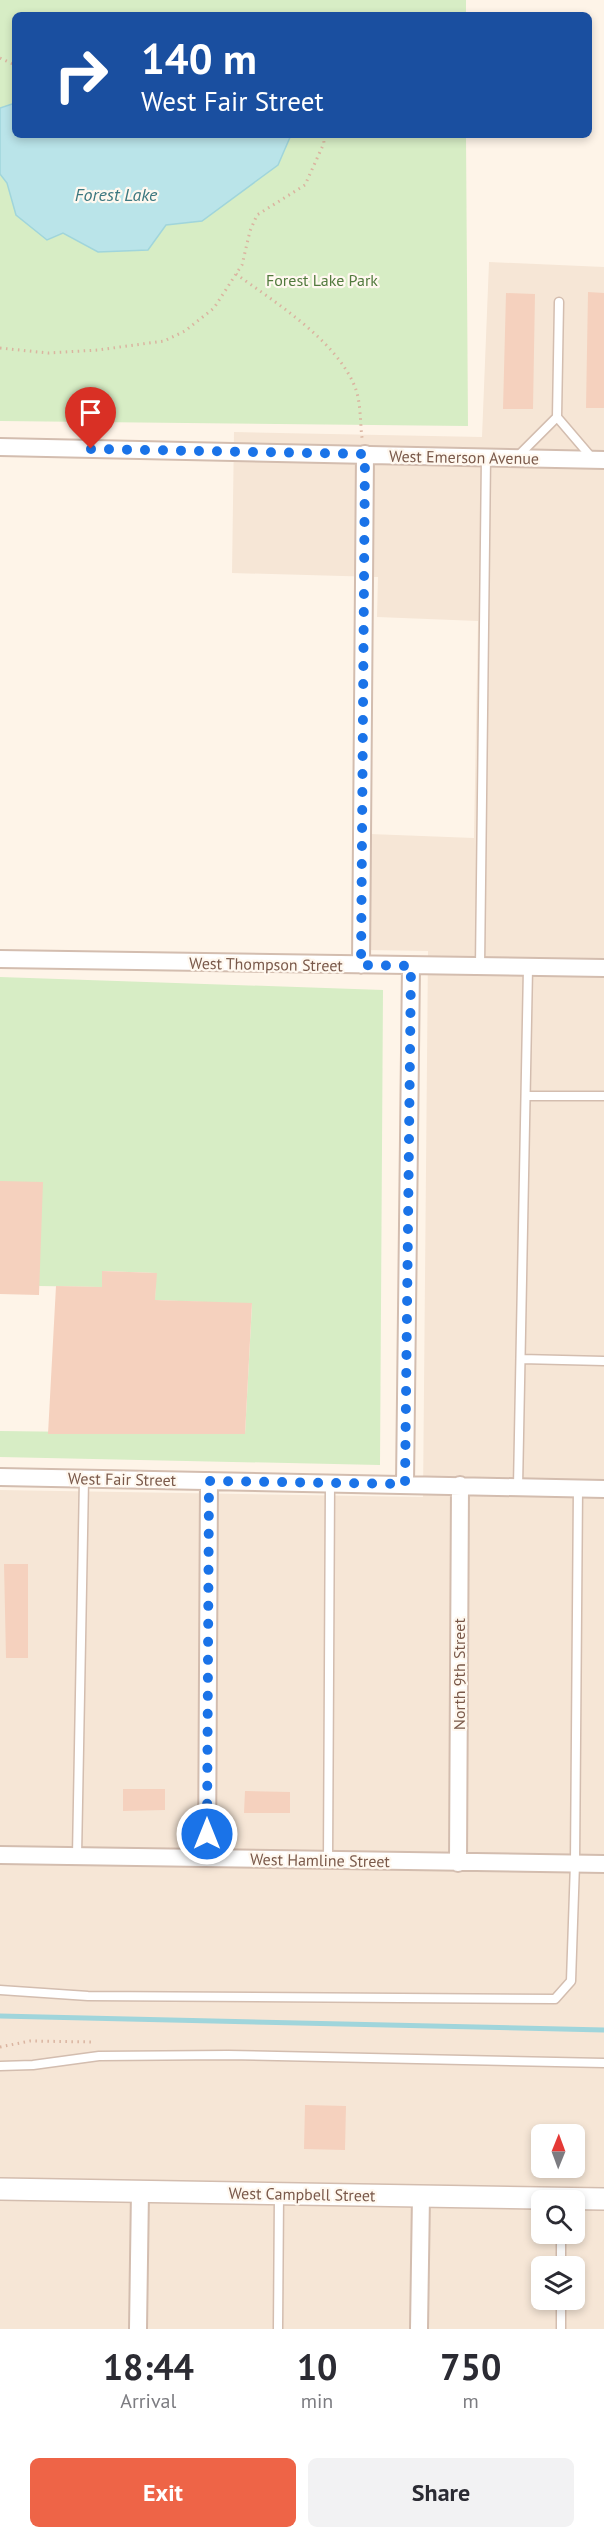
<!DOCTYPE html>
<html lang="en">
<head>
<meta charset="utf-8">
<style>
  :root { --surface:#fff; --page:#f2f2f3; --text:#2b2b33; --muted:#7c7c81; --accent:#ee6447 }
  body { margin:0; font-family:"PT Sans",sans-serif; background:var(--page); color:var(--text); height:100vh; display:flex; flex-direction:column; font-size:22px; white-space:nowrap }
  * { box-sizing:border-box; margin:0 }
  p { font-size:20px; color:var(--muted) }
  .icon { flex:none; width:33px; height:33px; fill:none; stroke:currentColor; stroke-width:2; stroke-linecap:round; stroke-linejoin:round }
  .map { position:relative; height:2329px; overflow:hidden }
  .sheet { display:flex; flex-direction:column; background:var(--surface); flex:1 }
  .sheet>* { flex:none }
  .banner { position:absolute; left:12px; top:12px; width:580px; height:126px; border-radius:9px; box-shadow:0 3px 9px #0003; background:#1a4fa0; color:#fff; overflow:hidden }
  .needle { width:39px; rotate:1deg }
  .fabs { position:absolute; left:531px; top:2124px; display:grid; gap:12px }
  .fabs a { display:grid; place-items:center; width:54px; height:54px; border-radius:9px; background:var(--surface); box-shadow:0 3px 9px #0003; font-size:30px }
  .pin { position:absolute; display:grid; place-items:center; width:51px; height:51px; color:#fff; margin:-62px -26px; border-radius:50% 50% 50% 0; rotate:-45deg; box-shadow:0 0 6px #0007 }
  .pin .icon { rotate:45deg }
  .me { position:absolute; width:66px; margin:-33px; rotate:0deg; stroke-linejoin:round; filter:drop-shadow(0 0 4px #0008) }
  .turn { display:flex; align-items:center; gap:21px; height:126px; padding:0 30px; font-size:27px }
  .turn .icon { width:78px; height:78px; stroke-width:2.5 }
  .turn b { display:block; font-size:42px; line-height:51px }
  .eta { display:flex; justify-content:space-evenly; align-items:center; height:102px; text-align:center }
  .eta b { font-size:36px; font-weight:600; line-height:42px }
  .action { display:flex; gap:12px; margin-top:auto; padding:12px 30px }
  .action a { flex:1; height:69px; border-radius:9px; background:var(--accent); color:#fff; font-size:24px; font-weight:600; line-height:69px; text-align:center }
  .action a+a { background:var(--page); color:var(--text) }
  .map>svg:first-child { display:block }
</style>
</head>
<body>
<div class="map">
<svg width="604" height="2329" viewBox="0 0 604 2329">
  <rect width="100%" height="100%" fill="#fef4e8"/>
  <path fill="#f6e6d6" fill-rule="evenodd" d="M 489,262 L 604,267 L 604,2329 L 0,2329 L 0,1490 L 423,1497 L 428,951 L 365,950 L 370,834 L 474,838 L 478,621 L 377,617 L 378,577 L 232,573 L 234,432 L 482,437 ZM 542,2134 L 574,2134 L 574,2168 L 542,2168 ZM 542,2200 L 574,2200 L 574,2234 L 542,2234 ZM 542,2266 L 574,2266 L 574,2300 L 542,2300 Z"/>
  <path fill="#d7edc5" d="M 0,0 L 466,0 L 466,15 L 15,15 L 15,135 L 466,135 L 468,426 L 0,421 Z
    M 0,977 L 383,990 L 380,1465 L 0,1457 L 0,1431 L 245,1434 L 252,1304 L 155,1300 L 156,1273 L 102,1271 L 102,1287 L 39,1286 L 0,1181 Z"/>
  <path fill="#bae4e9" stroke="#a0d5db" stroke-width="1.5" d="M 15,103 L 15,135 L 291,135 L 278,165 L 202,221 L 166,225 L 148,250 L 98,252 L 63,233 L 47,240 L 16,215 L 7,183 L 0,174 L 0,108 Z"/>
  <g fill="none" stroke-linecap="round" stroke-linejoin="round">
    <path stroke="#a0d5db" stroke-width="5" d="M 0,2016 L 604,2030"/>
  </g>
  <path fill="#f5d1be" d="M 588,292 L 604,293 L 604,408 L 586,408 Z
    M 506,293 L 535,294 L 533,409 L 503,409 Z
    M 0,1181 L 43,1182 L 39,1295 L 0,1294 Z
    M 102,1271 L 157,1273 L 155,1300 L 252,1303 L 245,1434 L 48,1434 L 56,1286 L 102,1287 Z
    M 4,1564 L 28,1564 L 28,1658 L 6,1658 Z
    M 123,1789 L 165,1789 L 165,1810 L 123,1811 Z
    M 245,1791 L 290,1792 L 290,1813 L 244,1813 Z
    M 305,2105 L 346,2106 L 345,2150 L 304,2149 Z"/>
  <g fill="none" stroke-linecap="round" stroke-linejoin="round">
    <g stroke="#d3bdaf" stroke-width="11">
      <path id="service" d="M 557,417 L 592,458
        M 516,458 L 557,417 L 559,302
        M 480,967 L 486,457
        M 526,1096 L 604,1096
        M 521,1359 L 604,1361
        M 518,1487 L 528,968
        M 77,1856 L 84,1479
        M 328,1860 L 330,1483
        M 0,1990 L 88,1996 L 555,1999 L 571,1981 L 575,1863 L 578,1488
        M 0,2066 L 33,2065 L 99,2056 L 228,2055 L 604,2063
        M 561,2266 L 561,2234
        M 278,2329 L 279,2194
        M 561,2329 L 561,2300"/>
    </g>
    <g stroke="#d3bdaf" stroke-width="20">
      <path id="minor" d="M 0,447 L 604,460
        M 0,959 L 604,968
        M 361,965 L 365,454
        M 0,1477 L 604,1489
        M 405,1484 L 411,966
        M 0,1855 L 604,1864
        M 207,1858 L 209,1481
        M 458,1863 L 460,1485
        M 138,2329 L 140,2191
        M 419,2329 L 421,2196"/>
    </g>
    <g stroke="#d3bdaf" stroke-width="24">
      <path id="tertiary" d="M 0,2189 L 604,2199"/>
    </g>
    <path stroke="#dab4a0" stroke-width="3" stroke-dasharray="1.5 4.5" stroke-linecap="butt" d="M 0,58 L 15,65
      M 236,274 C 276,303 336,340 355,387 C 361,402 360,422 362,438
      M 0,348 L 48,353 L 98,350 L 164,341 L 185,331 L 214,308 L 236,274 L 242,265 L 250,231 L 257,215 L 305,185 L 324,143 L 323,135
      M 0,2047 L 30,2041 L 94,2042"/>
    <use href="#service" stroke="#fff" stroke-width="8"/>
    <use href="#minor" stroke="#fff" stroke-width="16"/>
    <use href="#tertiary" stroke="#fff" stroke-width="21"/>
  </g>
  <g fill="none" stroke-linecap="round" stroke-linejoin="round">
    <path stroke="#1a73e8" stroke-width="10" stroke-dasharray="0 18" d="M 91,449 L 365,454 L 361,965 L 411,966 L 405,1484 L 209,1481 L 207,1834"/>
  </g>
  <g text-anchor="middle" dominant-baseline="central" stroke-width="4.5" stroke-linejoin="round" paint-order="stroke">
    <g font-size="16" fill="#527a3e" stroke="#fff8ef">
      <text x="322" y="280">Forest Lake Park</text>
    </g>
    <g font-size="16" fill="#7a594a" stroke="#fff8ef">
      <text transform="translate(464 457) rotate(1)">West Emerson Avenue</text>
      <text transform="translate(266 964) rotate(1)">West Thompson Street</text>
      <text transform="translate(122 1479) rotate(1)">West Fair Street</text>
      <text transform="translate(459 1674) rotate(-90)">North 9th Street</text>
      <text transform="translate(320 1860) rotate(1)">West Hamline Street</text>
      <text transform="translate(302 2194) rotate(1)">West Campbell Street</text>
    </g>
    <g font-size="18" font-style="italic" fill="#3c777f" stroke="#fff8ef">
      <text x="116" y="194">Forest Lake</text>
    </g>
  </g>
</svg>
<div class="fabs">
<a><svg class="needle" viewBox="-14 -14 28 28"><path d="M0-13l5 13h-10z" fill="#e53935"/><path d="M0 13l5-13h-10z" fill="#7c7c81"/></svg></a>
<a><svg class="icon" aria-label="search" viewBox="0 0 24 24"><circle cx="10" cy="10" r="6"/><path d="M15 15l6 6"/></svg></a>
<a><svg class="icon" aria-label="layers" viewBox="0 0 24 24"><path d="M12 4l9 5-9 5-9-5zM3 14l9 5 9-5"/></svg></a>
</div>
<div class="pin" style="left:91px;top:449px;background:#d93025"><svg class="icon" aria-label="arrive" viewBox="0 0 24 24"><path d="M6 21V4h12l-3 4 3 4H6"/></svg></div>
<svg class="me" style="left:207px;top:1834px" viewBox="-20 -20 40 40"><circle r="17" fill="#1a73e8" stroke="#fff" stroke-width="3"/><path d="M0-11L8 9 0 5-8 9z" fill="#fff"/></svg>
<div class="banner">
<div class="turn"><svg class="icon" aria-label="right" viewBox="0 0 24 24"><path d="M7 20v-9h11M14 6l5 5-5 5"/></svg><div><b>140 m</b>West Fair Street</div></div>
</div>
</div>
<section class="sheet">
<div class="eta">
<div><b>18:44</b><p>Arrival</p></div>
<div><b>10</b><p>min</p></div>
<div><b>750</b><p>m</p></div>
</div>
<div class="action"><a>Exit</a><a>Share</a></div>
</section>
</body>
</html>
